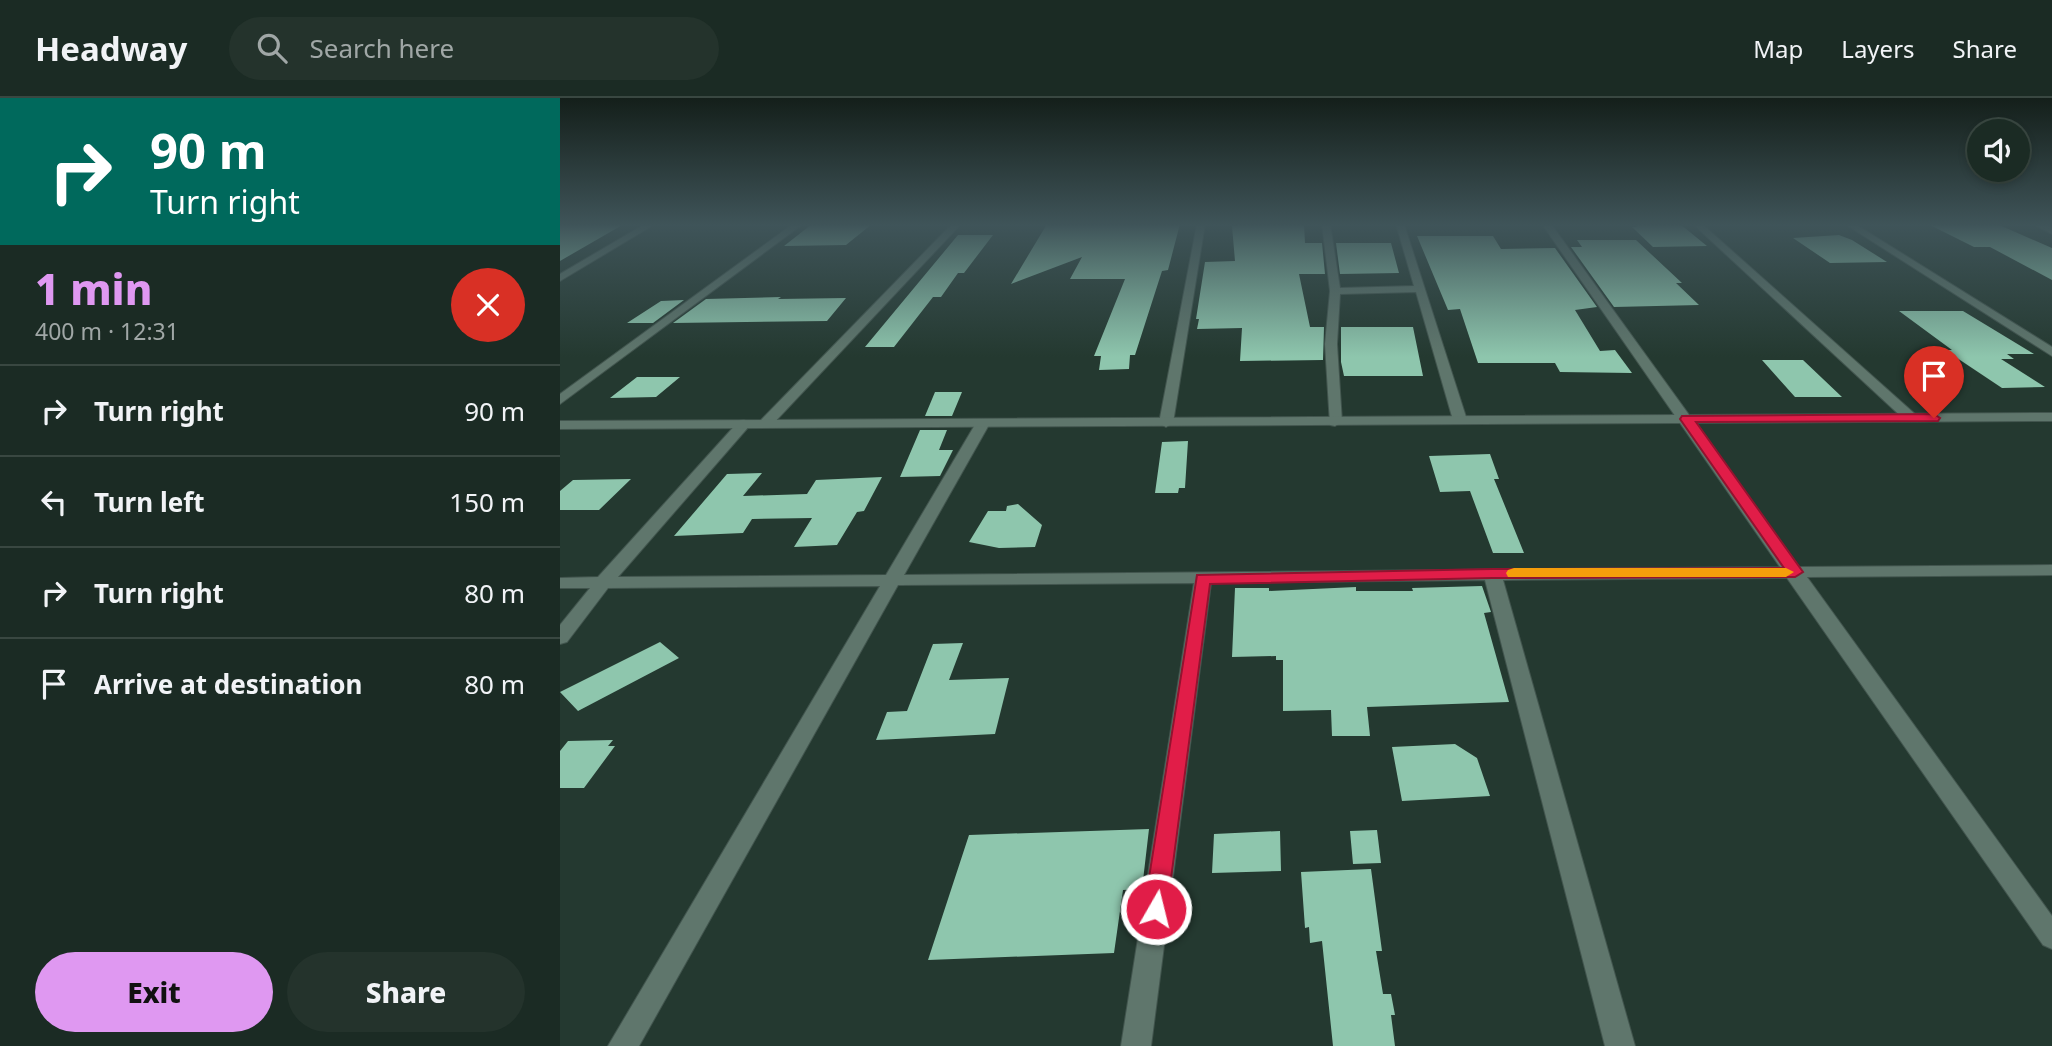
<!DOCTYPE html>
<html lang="en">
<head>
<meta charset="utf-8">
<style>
  :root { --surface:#1b2b24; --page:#24332c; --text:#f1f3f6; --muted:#a0a7a6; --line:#394741; --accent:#df98f1 }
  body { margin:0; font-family:"Noto Sans",sans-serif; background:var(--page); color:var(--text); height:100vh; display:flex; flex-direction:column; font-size:26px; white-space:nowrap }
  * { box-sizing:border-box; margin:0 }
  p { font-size:23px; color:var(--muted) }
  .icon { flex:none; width:38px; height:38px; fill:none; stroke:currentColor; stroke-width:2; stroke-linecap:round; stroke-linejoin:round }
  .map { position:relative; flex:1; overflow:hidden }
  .details { display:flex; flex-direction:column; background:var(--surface); width:560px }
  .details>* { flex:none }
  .guide { background:#00695c; color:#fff; overflow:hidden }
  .controls { position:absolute; left:1407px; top:21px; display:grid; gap:14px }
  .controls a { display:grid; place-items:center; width:63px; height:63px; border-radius:50%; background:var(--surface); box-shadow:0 4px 10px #0003,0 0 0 2px var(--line); font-size:35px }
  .pin { position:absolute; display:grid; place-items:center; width:60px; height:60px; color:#fff; margin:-72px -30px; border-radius:50% 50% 50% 0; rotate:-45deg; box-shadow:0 0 7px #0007 }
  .pin .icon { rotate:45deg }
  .me { position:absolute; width:77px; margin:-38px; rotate:8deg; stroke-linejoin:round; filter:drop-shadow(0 0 5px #0008) }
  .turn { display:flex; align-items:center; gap:24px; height:147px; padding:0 35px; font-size:32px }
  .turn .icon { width:91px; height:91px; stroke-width:2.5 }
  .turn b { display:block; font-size:49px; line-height:60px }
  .round { display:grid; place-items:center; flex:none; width:74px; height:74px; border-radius:37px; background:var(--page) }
  .headline { display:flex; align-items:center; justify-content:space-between; height:119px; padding:0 35px }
  h1 { font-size:42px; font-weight:800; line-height:52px; color:var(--accent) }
  .primary-button { display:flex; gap:14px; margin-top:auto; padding:14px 35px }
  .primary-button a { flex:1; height:80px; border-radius:42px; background:var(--accent); color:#111; font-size:28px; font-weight:800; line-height:80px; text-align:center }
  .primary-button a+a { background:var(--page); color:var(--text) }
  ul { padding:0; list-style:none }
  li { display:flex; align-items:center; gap:21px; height:91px; padding:0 35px; border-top:2px solid var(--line) }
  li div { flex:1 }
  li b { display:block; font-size:26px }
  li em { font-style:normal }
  header { display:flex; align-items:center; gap:42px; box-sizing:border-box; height:98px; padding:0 35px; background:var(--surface); border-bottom:2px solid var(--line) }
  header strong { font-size:33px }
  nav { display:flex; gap:38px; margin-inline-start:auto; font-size:24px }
  .search { width:490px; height:63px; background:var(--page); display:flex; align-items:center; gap:18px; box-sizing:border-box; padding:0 24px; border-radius:38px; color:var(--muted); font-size:26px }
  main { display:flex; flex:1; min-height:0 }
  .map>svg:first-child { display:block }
</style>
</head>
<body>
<header>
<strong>Headway</strong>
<div class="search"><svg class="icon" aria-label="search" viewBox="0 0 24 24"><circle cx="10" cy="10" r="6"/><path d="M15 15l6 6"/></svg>Search here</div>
<nav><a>Map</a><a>Layers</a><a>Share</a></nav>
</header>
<main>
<section class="details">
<div class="guide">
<div class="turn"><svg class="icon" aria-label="right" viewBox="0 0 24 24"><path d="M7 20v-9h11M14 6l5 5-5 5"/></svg><div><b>90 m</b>Turn right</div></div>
</div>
<div class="headline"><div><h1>1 min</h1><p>400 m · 12:31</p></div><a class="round" style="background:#d93025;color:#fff"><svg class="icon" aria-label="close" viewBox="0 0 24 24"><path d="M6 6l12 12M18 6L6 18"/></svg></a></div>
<ul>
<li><svg class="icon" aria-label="right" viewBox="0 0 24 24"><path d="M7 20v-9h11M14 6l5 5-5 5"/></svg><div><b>Turn right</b></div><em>90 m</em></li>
<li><svg class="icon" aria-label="left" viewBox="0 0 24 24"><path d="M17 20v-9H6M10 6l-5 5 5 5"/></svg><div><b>Turn left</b></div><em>150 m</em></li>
<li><svg class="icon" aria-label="right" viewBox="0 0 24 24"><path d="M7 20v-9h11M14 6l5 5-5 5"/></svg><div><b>Turn right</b></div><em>80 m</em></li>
<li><svg class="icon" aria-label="arrive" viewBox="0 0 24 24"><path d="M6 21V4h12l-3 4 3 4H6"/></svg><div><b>Arrive at destination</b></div><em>80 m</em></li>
</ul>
<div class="primary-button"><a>Exit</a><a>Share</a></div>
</section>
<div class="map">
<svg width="1492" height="948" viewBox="0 0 1492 948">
  <rect width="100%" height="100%" fill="#243930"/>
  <path fill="#8ec6ad" d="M 0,126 L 64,126 L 0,163 Z
    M 252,126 L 312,126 L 286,147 L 224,148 Z
    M 487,126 L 620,126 L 608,172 L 602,173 L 575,257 L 570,257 L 569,271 L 539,272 L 541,258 L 534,258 L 565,181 L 510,181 L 522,159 L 451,186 Z
    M 686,126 L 744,126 L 745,145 L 762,145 L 765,176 L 739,176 L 750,229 L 764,229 L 763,262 L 680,263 L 682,230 L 637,231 L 639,221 L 636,221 L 645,164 L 675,163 L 672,128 Z
    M 1074,126 L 1120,126 L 1147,148 L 1093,149 L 1072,129 L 1077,129 Z
    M 1368,126 L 1437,126 L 1492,150 L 1492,182 L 1430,149 L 1414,149 Z
    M 398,137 L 433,137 L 404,175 L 398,175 L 381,199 L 373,199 L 334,249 L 305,249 Z
    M 1279,137 L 1292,142 L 1327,164 L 1270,165 L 1233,140 Z
    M 857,138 L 933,138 L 941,151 L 995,150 L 1037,209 L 1015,212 L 1040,253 L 1055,252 L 1072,275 L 1000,274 L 995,265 L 918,265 L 900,211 L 888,212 Z
    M 1017,142 L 1076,142 L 1122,185 L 1116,185 L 1139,207 L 1054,209 L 1011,149 L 1022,149 Z
    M 776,145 L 831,145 L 839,175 L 780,176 Z
    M 221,199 L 218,201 L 286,200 L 267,223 L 113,225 L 146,201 Z
    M 124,202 L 93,225 L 67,225 L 101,203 Z
    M 1339,213 L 1403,213 L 1474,256 L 1447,256 L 1454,261 L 1441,261 L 1485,289 L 1442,290 L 1385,252 L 1392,252 Z
    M 781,229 L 853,229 L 863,278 L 784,278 L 781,264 Z
    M 1202,262 L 1243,262 L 1282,299 L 1235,299 Z
    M 77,279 L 120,279 L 96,299 L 50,300 Z
    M 375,294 L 402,294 L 392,318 L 365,318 Z
    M 360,332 L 387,332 L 379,352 L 393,352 L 380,378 L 340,379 Z
    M 628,343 L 625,390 L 619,390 L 618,395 L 595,395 L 602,344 Z
    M 930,356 L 939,381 L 934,381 L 964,455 L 933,455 L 910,393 L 880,394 L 869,358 Z
    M 202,375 L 183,398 L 247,396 L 256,382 L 322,379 L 304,413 L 297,414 L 277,447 L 234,449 L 252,420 L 192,421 L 183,435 L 114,438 L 167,376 Z
    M 71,381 L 39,412 L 0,412 L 0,393 L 13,382 Z
    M 458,406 L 482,427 L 475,449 L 439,450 L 409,444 L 428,413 L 446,413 L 447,408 Z
    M 922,488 L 931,514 L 924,515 L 949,604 L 807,609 L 810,638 L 772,638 L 771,612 L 723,613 L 723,562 L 716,562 L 716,558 L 672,559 L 675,490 L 709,490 L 709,493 L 796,489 L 796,493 L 853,493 L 852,490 Z
    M 100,544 L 119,560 L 18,613 L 0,594 Z
    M 403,545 L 389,582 L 449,580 L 435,636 L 316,642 L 327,614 L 347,613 L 373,546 Z
    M 53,642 L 48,648 L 55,648 L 24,690 L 0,690 L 0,653 L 8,643 Z
    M 895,646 L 917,660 L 930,698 L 842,703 L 832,649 Z
    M 589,731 L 582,791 L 563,792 L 554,855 L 368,862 L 409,737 Z
    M 817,732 L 821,765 L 793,766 L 790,733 Z
    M 720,733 L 721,773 L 652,775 L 654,736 Z
    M 811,771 L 822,853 L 816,853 L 823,896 L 831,896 L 835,917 L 831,917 L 835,948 L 773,948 L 762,843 L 750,845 L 749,829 L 745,830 L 741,774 Z"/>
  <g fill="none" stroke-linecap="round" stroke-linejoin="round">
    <g stroke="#42554e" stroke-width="2">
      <path id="minor" d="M 85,126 L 95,126 L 0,183 L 0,176 Z
        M 233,126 L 243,126 L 0,306 L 0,296 Z
        M 392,126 L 401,126 L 210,329 L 200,329 L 200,323 Z
        M 637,126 L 645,126 L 613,325 L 606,329 L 599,325 Z
        M 762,126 L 770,126 L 780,190 L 854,188 L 836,126 L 844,126 L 907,322 L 905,325 L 900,326 L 893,322 L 856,194 L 780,196 L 777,246 L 782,324 L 775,328 L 770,327 L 765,246 L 770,193 Z
        M 982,126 L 991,126 L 1239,469 L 1492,467 L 1492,477 L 1247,479 L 1492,818 L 1492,851 L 1483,847 L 1227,480 L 943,482 L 1075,948 L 1045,948 L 925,482 L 651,485 L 591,948 L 561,948 L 634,485 L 338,487 L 79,948 L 48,948 L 320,488 L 48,490 L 7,544 L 0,546 L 0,527 L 30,490 L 0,490 L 0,480 L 38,479 L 179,323 L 184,322 L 191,326 L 58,479 L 326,477 L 416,325 L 423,321 L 430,325 L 344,477 L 1220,469 Z
        M 1133,126 L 1142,126 L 1356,317 L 1356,323 L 1346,323 Z
        M 1285,126 L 1295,126 L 1492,249 L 1492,258 Z
        M 1473,126 L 1484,126 L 1492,130 L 1492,136 Z"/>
    </g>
    <g stroke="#42554e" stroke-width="2">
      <path id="tertiary" d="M 1492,315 L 1492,323 L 0,331 L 0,323 Z"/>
    </g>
    <use href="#minor" fill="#5f766c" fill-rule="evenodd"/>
    <use href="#tertiary" fill="#5f766c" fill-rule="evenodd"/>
  </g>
  <linearGradient id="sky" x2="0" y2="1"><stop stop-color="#141f1a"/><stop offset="0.49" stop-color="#3f5459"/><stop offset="1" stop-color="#3f5459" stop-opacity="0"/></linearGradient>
  <rect width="1492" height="259" fill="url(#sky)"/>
  <path fill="#e11d48" stroke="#92132f" stroke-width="2" d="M 1374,316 L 1380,320 L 1378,323 L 1136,324 L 1243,474 L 1235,479 L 932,480 L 650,486 L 607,811 L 604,818 L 596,821 L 587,818 L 584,811 L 637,477 L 932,471 L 1224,470 L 1120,321 L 1122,318 Z"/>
  <path fill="#f59e0b" d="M 954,470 L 1226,470 L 1234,474 L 1226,479 L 948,479 L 946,475 L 948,472 Z"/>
</svg>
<div class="controls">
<a><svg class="icon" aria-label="sound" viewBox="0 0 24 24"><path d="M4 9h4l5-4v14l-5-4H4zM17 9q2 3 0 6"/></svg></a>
</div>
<div class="pin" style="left:1374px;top:320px;background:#d93025"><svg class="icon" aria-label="arrive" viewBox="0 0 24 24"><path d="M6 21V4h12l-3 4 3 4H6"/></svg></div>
<svg class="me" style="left:596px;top:811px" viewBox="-20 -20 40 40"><circle r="17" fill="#e11d48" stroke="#fff" stroke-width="3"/><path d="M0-11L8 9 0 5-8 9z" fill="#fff"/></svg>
</div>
</main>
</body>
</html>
